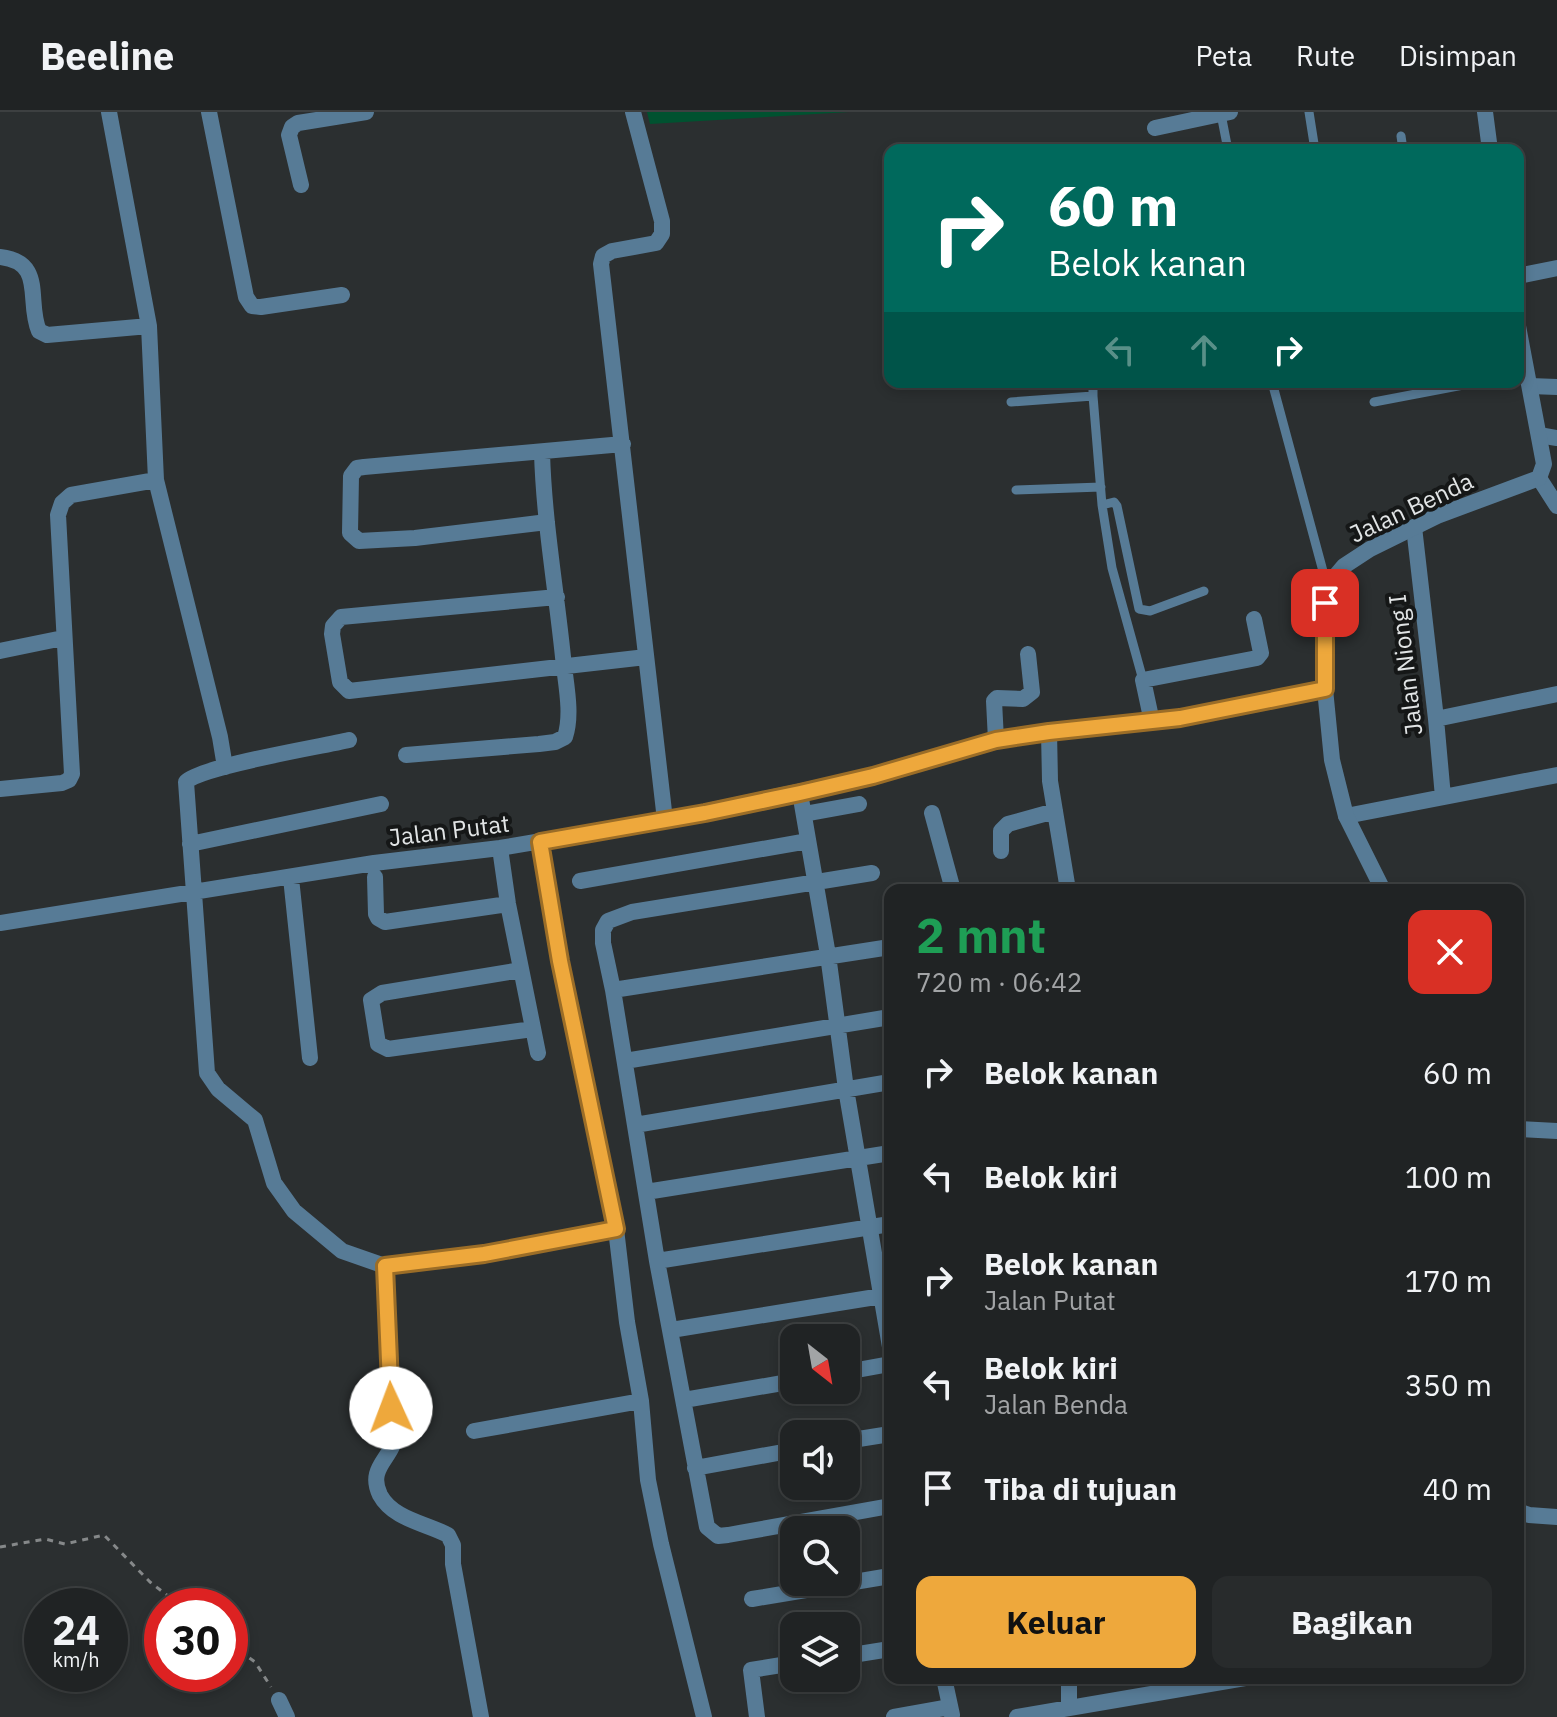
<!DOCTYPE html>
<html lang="id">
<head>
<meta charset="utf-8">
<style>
  :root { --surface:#202324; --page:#282b2c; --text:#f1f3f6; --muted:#a2a4a6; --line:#3d4041; --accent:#eea83c }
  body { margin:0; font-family:"IBM Plex Sans",sans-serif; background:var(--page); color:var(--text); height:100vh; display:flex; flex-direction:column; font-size:30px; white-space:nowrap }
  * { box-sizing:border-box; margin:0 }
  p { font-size:26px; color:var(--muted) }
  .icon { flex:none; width:44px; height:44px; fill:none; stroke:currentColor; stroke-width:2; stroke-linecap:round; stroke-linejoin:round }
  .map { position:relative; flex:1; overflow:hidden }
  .side { position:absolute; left:884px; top:772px; width:640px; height:800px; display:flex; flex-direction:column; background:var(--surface); border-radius:16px; box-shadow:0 4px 12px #0003,0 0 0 2px var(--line) }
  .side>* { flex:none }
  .banner { position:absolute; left:884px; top:32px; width:640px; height:244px; border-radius:16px; box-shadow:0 4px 12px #0003,0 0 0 2px var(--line); background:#00695c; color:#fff; overflow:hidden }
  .needle { width:52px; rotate:149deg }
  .buttons { position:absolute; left:780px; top:1212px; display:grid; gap:16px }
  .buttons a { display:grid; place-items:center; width:80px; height:80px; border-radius:16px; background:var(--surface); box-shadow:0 4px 12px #0003,0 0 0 2px var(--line); font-size:40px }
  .speed { position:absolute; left:24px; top:1476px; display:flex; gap:16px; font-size:40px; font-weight:700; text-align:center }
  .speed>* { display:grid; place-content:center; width:104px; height:104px; border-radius:50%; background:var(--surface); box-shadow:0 4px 12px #0003,0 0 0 2px var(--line); line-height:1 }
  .speed small { font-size:20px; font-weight:400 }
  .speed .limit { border:12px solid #d22; background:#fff; color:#111 }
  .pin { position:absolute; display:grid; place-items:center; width:68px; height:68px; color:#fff; margin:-34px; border-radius:16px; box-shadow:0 4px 12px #0006 }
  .me { position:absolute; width:88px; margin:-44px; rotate:358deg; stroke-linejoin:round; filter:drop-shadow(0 0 6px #0008) }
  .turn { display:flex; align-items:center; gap:28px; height:168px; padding:0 32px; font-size:36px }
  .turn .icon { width:104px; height:104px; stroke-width:2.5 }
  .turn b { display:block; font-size:56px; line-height:68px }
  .lanes { display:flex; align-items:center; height:76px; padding:0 32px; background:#0003; justify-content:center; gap:40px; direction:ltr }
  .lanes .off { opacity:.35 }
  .round { display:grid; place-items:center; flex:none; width:84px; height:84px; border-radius:16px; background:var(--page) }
  .headline { display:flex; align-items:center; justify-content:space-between; height:136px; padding:0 32px }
  h1 { font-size:48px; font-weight:800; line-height:60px; color:#1e9e55 }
  .action { display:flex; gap:16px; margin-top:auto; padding:16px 32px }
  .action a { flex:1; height:92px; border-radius:16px; background:var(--accent); color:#111; font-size:32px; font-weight:800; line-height:92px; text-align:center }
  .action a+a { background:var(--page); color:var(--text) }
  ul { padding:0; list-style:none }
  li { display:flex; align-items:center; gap:24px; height:104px; padding:0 32px }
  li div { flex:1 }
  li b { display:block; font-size:30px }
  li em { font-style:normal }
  header { display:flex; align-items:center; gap:48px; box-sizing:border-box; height:112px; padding:0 40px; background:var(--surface); border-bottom:2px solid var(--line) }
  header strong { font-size:38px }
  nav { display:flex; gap:44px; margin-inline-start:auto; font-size:28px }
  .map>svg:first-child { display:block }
</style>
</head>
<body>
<header>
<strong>Beeline</strong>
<nav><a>Peta</a><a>Rute</a><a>Disimpan</a></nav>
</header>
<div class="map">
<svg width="1557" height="1605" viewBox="0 0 1557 1605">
  <rect width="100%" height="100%" fill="#2b2f30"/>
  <path fill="#005230" d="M 647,0 L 849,0 L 650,12 Z"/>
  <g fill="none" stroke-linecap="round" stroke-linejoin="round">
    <path stroke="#858889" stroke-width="3" stroke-dasharray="6 6" stroke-linecap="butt" d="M 0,1435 L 45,1427 L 65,1432 L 104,1423 L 150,1470 L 181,1494
      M 230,1532 L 255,1550 L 271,1575"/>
    <path stroke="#577b96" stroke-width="9" d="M 1309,0 L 1315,38
      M 1221,2 L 1228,38
      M 1401,24 L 1403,38
      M 1097,270 L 1093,274 L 1093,284 L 1102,393 L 1112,456 L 1143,568
      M 1272,270 L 1327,474
      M 1011,290 L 1093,284
      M 1374,290 L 1479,270
      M 1016,378 L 1101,375
      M 1102,393 L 1114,390 L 1117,394 L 1139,497 L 1150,499 L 1204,479"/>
    <path stroke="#577b96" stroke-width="16" d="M 109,0 L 149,214 L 156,368 L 220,625 L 225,655
      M 209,0 L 246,185 L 252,194 L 261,195 L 342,183
      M 633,0 L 662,109 L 662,122 L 656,131 L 612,139 L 603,144 L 601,152 L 665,708
      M 1155,16 L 1230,0
      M 301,73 L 289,23 L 292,15 L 298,11 L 366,0
      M 0,145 C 46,150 26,189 39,219 L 47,223 L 149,214
      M 1518,164 L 1557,156
      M 1530,274 L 1557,275
      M 1539,323 L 1557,326
      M 1539,366 L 1557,394
      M 547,410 L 415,426 L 359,429 L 350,421 L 351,364 L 357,356 L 364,355 L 623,332
      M 1414,415 L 1436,607 L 1443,685
      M 557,485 L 341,505 L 333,514 L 332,522 L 340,570 L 349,579 L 646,545
      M 0,539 L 63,526
      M 1436,607 L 1557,582
      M 1152,610 L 1143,568 L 1257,546 L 1261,541 L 1254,507
      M 1049,620 L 1050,669 L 1068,778
      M 349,628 C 320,635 201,654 186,670 L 207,961 L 218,977 L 255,1008 L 274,1071 L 294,1099 L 342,1139 L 385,1154 L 484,1142 L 616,1117
      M 996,628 L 994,589 L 997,586 L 1023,587 L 1032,580 L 1028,542
      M 406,643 L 539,632 L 555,630 L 565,625 C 573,601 565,569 563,545 C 556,477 544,409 542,341
      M 0,677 L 62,671 L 69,668 L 72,662 L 58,403 L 62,391 L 71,383 L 156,368
      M 800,681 L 828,843 L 846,977 L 890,1235
      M 932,701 L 953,778
      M 804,702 L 859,692
      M 1346,704 L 1557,663
      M 540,730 L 560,849 L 616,1117 L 627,1210 L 641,1289 L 648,1368 L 661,1432 L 704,1605
      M 190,732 L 381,692
      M 500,736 L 508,792 L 538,941
      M 1001,739 L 1001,719 L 1008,712 L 1055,699
      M 872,761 L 632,800 L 608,809 L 603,818 L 603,831 L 613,878 L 657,1149 L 707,1415 L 718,1424 L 728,1423 L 890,1394
      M 375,765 L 376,802 L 378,806 L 385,810 L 508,792
      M 291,766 L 310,946
      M 580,769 L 808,729
      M 0,811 L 374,751 L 500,736 L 665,708 L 873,664 L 996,628 L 1049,620 L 1180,606 L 1325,577
      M 521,858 L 382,881 L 371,888 L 378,932 L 388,937 L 533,917
      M 613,878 L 890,835
      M 625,949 L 890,905
      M 635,1013 L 890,970
      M 1518,1017 L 1557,1019
      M 646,1080 L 890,1041
      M 657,1149 L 890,1112
      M 385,1154 C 389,1196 388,1237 389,1278 C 389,1292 396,1307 395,1321 C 395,1346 366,1354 380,1383 C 393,1407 425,1411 448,1423 L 453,1433 L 453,1452 L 481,1605
      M 671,1218 L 888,1183
      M 846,1260 L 890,1252
      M 684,1288 L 794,1269
      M 474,1319 L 641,1289
      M 846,1329 L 890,1322
      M 695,1356 L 794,1338
      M 752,1487 L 890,1464
      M 846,1544 L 890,1537
      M 944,1566 L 952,1603
      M 1069,1566 L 1069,1596
      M 279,1588 L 287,1605
      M 757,1605 L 751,1558 L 794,1551
      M 894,1605 L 950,1595
      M 1017,1605 L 1245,1566"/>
    <path stroke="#577b96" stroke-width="16" d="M 1485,0 L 1490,38
      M 1383,778 L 1346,704 L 1332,648 L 1325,577 L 1325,491 L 1327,474 L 1344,454 L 1370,437 L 1437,404 L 1539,366 L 1544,352 L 1518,214
      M 1518,1399 L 1529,1403 L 1557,1405"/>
  </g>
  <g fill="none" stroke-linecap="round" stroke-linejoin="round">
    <g stroke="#9b6d27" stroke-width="20">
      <path id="route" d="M 391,1296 L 385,1154 L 484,1142 L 616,1117 L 560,849 L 540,730 L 705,701 L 800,681 L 873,664 L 996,628 L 1049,620 L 1180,606 L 1325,577 L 1325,491"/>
    </g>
    <use href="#route" stroke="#eea83c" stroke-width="14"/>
  </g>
  <g text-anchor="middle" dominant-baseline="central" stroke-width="8" stroke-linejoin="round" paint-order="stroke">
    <g font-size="24" fill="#e1e4e5" stroke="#151717">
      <text transform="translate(1411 395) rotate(-25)">Jalan Benda</text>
      <text transform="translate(1405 553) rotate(-97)">Jalan Niong I</text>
      <text transform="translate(449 718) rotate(-7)">Jalan Putat</text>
    </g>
  </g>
</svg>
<div class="buttons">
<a><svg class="needle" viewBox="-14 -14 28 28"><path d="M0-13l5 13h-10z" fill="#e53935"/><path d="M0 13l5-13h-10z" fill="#a2a4a6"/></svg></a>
<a><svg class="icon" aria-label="sound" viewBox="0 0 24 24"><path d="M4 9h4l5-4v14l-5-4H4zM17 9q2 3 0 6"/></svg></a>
<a><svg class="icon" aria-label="search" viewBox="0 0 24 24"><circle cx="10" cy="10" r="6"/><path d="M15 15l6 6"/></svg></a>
<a><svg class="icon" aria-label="layers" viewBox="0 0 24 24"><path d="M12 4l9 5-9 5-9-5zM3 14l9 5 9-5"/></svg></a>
</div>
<div class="speed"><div>24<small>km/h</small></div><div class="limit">30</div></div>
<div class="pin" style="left:1325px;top:491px;background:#d93025"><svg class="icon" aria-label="arrive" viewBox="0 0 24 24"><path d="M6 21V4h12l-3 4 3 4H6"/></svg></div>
<svg class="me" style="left:391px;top:1296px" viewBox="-20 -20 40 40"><circle r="19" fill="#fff"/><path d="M0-13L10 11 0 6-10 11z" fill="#eea83c"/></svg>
<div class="banner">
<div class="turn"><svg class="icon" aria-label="right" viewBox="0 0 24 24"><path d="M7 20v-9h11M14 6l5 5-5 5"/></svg><div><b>60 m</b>Belok kanan</div></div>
<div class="lanes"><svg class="icon off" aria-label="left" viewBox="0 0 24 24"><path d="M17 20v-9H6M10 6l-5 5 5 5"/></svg><svg class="icon off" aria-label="ahead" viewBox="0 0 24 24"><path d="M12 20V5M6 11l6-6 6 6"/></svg><svg class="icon" aria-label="right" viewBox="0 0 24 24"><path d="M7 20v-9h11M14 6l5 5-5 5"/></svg></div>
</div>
<section class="side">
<div class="headline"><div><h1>2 mnt</h1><p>720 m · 06:42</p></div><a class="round" style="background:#d93025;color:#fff"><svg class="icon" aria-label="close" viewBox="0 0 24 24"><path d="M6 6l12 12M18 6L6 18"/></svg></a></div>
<ul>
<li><svg class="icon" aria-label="right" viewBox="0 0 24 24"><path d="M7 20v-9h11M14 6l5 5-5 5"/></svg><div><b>Belok kanan</b></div><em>60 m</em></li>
<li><svg class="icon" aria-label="left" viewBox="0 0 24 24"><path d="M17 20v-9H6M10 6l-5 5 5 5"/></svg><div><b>Belok kiri</b></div><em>100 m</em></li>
<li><svg class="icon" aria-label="right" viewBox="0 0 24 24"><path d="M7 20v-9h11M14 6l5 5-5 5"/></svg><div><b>Belok kanan</b><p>Jalan Putat</p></div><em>170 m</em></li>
<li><svg class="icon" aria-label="left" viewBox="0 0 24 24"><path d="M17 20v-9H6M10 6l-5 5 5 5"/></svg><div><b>Belok kiri</b><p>Jalan Benda</p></div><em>350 m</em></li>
<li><svg class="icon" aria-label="arrive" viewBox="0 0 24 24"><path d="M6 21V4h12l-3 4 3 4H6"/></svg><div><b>Tiba di tujuan</b></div><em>40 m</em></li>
</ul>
<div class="action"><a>Keluar</a><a>Bagikan</a></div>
</section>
</div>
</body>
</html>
